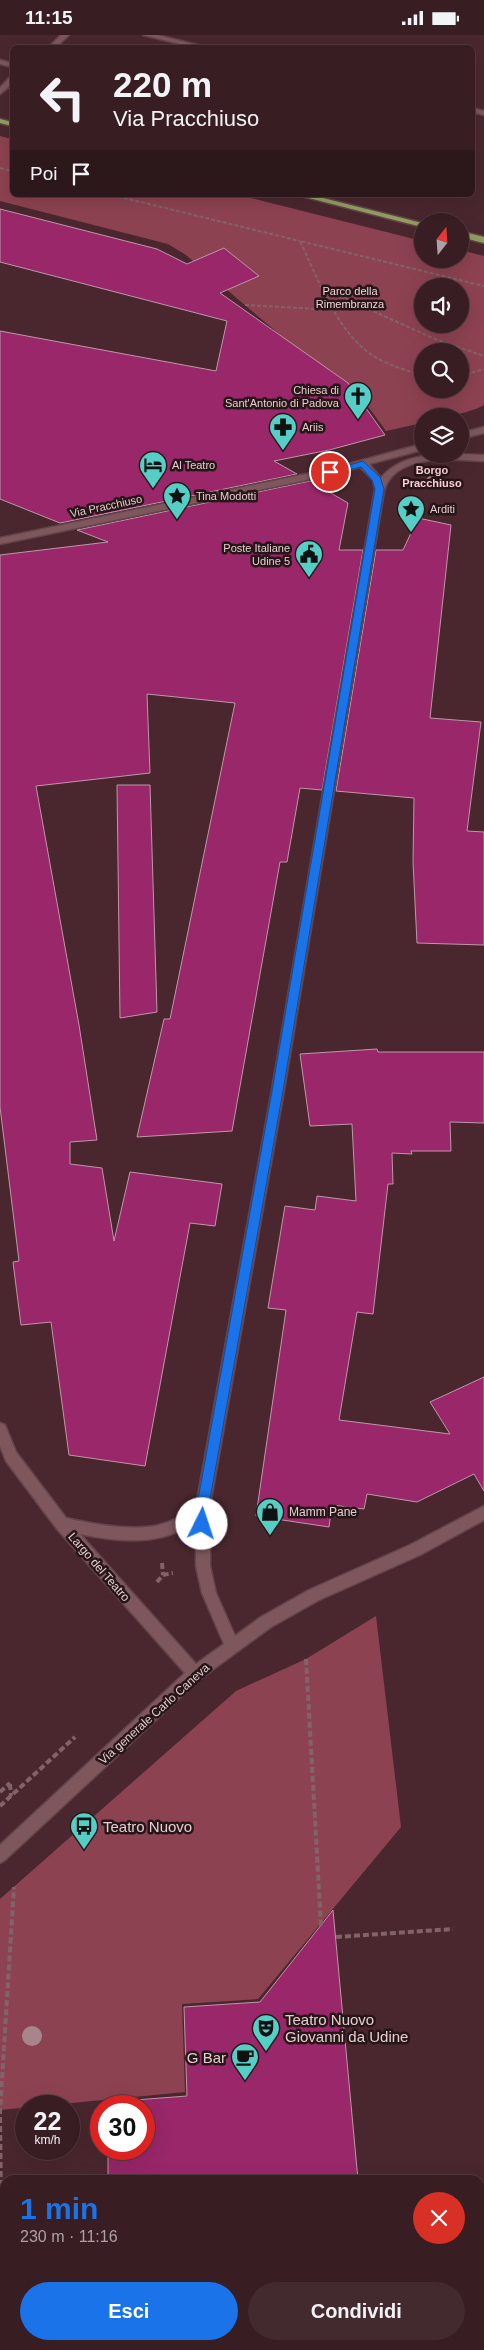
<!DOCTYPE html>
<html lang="it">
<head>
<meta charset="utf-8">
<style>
  :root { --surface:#381d22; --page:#432a2f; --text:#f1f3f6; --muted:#aba2a5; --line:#523b40; --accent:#1a73e8 }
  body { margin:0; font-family:Arial,sans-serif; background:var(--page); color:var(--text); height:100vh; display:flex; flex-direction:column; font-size:19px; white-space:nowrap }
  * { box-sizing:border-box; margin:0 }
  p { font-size:16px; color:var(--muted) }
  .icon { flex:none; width:28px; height:28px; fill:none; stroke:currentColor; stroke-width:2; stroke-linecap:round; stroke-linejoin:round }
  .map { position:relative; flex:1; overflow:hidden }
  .panel { position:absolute; left:0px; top:2140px; width:485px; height:175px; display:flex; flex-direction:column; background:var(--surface); border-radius:15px 15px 0 0; box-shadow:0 5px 20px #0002,0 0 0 1px var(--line) }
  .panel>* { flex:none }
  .banner { position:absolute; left:10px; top:10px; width:465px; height:152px; border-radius:8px; box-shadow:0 5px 20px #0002,0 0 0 1px var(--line); background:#381d22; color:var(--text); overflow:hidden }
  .needle { width:32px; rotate:17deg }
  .tools { position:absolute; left:414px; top:178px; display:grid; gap:10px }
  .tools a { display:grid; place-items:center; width:55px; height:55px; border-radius:50%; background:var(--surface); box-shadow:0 5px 20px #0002,0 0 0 1px var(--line); font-size:25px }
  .speed { position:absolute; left:15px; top:2060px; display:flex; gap:10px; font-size:25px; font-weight:700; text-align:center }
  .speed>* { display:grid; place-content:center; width:65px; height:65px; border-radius:50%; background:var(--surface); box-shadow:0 5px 20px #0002,0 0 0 1px var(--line); line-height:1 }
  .speed small { font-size:12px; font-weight:400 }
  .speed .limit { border:8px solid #d22; background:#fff; color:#111 }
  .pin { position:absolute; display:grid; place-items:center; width:42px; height:42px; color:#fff; margin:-21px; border:2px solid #fff; border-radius:50%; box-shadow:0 1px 5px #0007 }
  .me { position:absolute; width:55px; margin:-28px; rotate:4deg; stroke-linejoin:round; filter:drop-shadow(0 0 4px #0008) }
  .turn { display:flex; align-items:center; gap:18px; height:105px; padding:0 20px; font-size:22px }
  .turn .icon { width:65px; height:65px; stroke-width:2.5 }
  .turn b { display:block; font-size:35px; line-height:42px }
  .then { display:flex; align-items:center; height:48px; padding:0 20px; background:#0003; gap:10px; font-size:19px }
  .round { display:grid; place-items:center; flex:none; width:52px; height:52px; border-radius:26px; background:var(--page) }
  .summary { display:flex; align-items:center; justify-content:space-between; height:85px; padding:0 20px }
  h1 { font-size:30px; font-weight:800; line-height:38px; color:var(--accent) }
  .cta { display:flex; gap:10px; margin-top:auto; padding:10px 20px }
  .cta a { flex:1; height:58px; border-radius:30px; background:var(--accent); color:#fff; font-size:20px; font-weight:800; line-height:58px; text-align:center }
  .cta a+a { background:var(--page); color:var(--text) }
  .status { display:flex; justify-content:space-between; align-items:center; height:35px; padding:0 25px; background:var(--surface); direction:ltr }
  .status svg { height:14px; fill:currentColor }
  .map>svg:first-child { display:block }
</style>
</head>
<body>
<div class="status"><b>11:15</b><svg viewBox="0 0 49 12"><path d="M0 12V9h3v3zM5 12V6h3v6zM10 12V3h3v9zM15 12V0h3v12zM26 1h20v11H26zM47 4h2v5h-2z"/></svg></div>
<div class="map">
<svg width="484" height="2315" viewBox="0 0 484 2315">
  <rect width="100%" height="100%" fill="#4a272e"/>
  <path fill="#8d4251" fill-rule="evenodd" d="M 0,101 L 12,104 L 12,160 L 239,160 L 422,206 L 422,224 L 460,224 L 460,215 L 484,221 L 484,370 C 463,381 446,381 422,381 L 422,388 L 386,396 L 367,370 L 364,371 L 186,220 L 168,209 L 0,166 ZM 422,251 L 460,251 L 460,289 L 422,289 ZM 422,316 L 460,316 L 460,354 L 422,354 Z
    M 376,1581 L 401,1792 L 258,1964 L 182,1969 L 185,2057 L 0,2075 L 0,1864 L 236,1656 L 306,1624 Z"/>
  <path fill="#99276a" stroke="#be97a9" d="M 0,174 L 157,214 L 187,229 L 224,213 L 259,241 L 220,258 L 348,348 L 385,400 L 329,415 L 274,426 L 297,439 L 60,488 L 0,464 L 0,296 L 216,336 L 227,286 L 0,227 Z
    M 310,446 L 348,468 L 339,515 L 363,515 L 322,755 L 300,753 L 287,827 L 280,827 L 232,1096 L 137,1102 L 164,984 L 170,984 L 235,668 L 147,659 L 150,738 L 36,751 L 79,990 L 97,1105 L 70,1107 L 70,1129 L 102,1133 L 114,1206 L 130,1137 L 222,1149 L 215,1191 L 190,1188 L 145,1431 L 69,1420 L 51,1287 L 21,1290 L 13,1227 L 19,1226 L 0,1072 L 0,520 L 108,507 L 77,495 Z
    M 418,483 L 451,490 L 430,683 L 481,687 L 467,796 L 484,797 L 484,910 L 417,908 L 413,827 L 414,763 L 336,756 L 376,515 L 403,515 Z
    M 117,750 L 150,750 L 157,977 L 120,983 Z
    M 377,1014 L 378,1017 L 484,1017 L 484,1088 L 450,1087 L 451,1116 L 411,1116 L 412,1119 L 392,1118 L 393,1149 L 388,1149 L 373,1279 L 357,1277 L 339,1385 L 450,1399 L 430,1367 L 484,1342 L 484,1456 L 474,1439 L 417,1467 L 367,1459 L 364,1474 L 332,1470 L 329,1492 L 256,1481 L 286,1275 L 268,1273 L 285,1171 L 315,1175 L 317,1161 L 356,1166 L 352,1089 L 310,1091 L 300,1019 Z
    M 333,1875 L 358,2145 L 108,2145 L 108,2114 L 144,2114 L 144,2071 L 109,2071 L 109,2067 L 187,2061 L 184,1972 L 260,1967 Z"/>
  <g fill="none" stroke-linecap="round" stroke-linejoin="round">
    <g stroke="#62444a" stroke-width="3">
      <path id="service" d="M 61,0 L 69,0 L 56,12 L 49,12 Z
        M 143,0 L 157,0 L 205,12 L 193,12 Z
        M 0,25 L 12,28 L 12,32 L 0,29 Z
        M 9,43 L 12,43 L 12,49 L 0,59 L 0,53 Z
        M 472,73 L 484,76 L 484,80 L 472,77 Z"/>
    </g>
    <g stroke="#62444a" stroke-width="3">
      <path id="minor" d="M 484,392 L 484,398 L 460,404 L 460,398 Z
        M 422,409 L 422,415 L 369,429 L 381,443 C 405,414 450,419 484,420 L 484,426 C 453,425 395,417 384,456 L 284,1055 L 210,1470 L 210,1531 L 216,1558 L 235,1601 L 261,1582 L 309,1555 L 410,1510 L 484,1471 L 484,1485 L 420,1520 L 319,1565 L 271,1592 L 200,1644 L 5,1825 L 0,1828 L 0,1810 L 185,1638 L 57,1494 L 6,1426 L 0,1411 L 0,1388 L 5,1390 L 16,1417 L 66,1483 C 96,1490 147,1500 175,1484 C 183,1479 190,1472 197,1466 L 272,1055 L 375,454 L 373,445 L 360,432 L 330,440 L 0,509 L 0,503 L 330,434 ZM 196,1485 L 196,1531 L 202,1558 L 224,1609 L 196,1629 L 80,1499 C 118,1507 165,1512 196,1485 Z"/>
    </g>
    <g stroke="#62444a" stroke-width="3">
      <path id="primary" d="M 0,84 L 12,87 L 12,91 L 0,88 Z
        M 297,160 L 311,160 L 422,188 L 422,192 Z
        M 460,196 L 484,202 L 484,208 L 460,202 Z"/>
    </g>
    <path stroke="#826368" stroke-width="2" stroke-dasharray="4 2" stroke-linecap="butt" d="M 0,133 L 12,136
      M 112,160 L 300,206
      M 324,254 L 435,304 L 484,321
      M 245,270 L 335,275
      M 422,340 C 405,335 387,330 372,320 C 337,297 317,242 300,206 L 484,251
      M 460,341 L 484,334"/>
    <path stroke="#826368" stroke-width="4" stroke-dasharray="6 3" stroke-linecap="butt" d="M 162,1528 L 163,1540
      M 157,1547 L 163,1540 L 173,1538
      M 306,1624 L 321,1891
      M 10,1749 L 11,1761
      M 0,1757 L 10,1748
      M 0,1771 L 75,1702
      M 336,1902 L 453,1894
      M 5,2174 L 1,2174 L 0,2077 L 14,1852"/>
    <use href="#service" fill="#7e575d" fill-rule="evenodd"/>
    <use href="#minor" fill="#7e575d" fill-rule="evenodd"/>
    <use href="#primary" fill="#929f5e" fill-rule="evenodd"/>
  </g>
  <g fill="#a8858b">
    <circle cx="432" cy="446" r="5.5"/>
    <circle cx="32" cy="2001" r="10"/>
  </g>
  <path fill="#1a73e8" stroke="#114b97" d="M 363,426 L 380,442 L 384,454 L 283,1056 L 209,1470 L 207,1493 L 202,1495 L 198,1493 L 196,1489 L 197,1470 L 272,1056 L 375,454 L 372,445 L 361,432 L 330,440 L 325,437 Z"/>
  <defs>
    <g id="church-pin" transform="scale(1.4375)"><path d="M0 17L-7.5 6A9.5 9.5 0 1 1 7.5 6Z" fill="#55cec5" stroke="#261618"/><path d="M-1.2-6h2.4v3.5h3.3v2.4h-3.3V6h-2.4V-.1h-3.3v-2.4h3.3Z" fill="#111"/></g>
    <g id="pharmacy-pin" transform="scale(1.4375)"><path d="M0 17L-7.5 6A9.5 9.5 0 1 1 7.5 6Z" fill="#55cec5" stroke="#261618"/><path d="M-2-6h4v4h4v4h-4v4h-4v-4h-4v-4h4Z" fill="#111"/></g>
    <g id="hotel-pin" transform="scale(1.4375)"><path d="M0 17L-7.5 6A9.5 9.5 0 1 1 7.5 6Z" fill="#55cec5" stroke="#261618"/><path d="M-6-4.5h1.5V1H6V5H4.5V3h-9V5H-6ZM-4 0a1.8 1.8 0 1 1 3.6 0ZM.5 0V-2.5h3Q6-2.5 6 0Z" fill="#111"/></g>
    <g id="sight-pin" transform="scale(1.4375)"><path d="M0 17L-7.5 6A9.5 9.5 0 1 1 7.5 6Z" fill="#55cec5" stroke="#261618"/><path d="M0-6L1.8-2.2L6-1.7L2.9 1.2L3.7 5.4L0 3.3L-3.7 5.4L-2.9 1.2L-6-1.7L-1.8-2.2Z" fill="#111"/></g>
    <g id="civic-pin" transform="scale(1.4375)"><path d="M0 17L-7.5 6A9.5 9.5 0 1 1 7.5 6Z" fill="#55cec5" stroke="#261618"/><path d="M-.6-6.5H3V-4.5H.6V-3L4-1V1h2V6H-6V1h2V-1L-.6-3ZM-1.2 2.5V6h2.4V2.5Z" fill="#111"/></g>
    <g id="shop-pin" transform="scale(1.4375)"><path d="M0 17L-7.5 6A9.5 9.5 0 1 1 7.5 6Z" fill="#55cec5" stroke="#261618"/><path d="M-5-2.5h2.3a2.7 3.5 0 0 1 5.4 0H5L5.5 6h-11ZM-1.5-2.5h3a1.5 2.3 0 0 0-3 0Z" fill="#111"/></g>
    <g id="bus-pin" transform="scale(1.4375)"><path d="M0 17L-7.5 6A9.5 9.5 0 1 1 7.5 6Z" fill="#55cec5" stroke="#261618"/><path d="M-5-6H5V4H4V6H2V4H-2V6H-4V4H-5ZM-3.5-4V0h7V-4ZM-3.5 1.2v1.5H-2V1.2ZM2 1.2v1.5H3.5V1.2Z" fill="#111"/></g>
    <g id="theatre-pin" transform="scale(1.4375)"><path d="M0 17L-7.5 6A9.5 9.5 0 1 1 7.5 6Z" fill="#55cec5" stroke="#261618"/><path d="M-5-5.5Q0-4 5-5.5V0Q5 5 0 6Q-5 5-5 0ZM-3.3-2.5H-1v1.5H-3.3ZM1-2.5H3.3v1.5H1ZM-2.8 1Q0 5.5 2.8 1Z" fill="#111"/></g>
    <g id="cafe-pin" transform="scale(1.4375)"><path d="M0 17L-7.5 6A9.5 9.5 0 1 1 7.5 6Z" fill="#55cec5" stroke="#261618"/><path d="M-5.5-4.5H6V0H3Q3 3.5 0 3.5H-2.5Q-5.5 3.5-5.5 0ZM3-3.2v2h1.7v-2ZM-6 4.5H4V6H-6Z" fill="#111"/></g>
  </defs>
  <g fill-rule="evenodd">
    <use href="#church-pin" x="358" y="361"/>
    <use href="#pharmacy-pin" x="283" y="392"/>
    <use href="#hotel-pin" x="153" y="430"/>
    <use href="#sight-pin" x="177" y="461"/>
    <use href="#sight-pin" x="411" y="474"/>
    <use href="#civic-pin" x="309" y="519"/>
    <use href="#shop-pin" x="270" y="1477"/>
    <use href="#bus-pin" x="84" y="1791"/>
    <use href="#theatre-pin" x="266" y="1993"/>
    <use href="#cafe-pin" x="245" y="2022"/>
  </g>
  <g text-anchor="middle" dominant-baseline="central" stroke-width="5" stroke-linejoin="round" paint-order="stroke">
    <g font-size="11" fill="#f4d2d7" stroke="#261618">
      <text x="350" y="256">Parco della<tspan x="350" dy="13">Rimembranza</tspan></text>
    </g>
    <g font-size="11" fill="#e4cccf" stroke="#261618" text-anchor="start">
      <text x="339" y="355" text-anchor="end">Chiesa di<tspan x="339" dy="13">Sant'Antonio di Padova</tspan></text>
      <text x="302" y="392">Ariis</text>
      <text x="172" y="430">Al Teatro</text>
      <text x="196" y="461">Tina Modotti</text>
      <text x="430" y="474">Arditi</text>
      <text x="290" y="513" text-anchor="end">Poste Italiane<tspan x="290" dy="13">Udine 5</tspan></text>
    </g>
    <g font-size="11" font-weight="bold" fill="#fcced4" stroke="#261618">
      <text x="432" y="435">Borgo<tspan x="432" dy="13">Pracchiuso</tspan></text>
    </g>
    <g font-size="11" fill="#e4cccf" stroke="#261618">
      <text transform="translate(106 471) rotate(-12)">Via Pracchiuso</text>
    </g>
    <g font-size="12" fill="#e4cccf" stroke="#261618" text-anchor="start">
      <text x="289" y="1477">Mamm Pane</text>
    </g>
    <g font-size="12" fill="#e4cccf" stroke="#261618">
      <text transform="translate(99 1532) rotate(49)">Largo del Teatro</text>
      <text transform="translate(154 1679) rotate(-42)">Via generale Carlo Caneva</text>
    </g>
    <g font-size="15" fill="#e4cccf" stroke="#261618" text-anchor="start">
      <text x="103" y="1791">Teatro Nuovo</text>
      <text x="285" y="1984">Teatro Nuovo<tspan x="285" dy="17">Giovanni da Udine</tspan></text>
      <text x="226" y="2022" text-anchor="end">G Bar</text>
    </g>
  </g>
</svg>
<div class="tools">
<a><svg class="needle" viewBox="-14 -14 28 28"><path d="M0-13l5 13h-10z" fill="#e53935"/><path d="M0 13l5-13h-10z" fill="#aba2a5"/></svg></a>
<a><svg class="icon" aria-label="sound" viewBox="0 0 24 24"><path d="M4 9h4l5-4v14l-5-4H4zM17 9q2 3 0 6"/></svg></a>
<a><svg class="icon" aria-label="search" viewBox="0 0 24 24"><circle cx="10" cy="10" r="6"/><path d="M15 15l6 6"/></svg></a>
<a><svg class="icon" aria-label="layers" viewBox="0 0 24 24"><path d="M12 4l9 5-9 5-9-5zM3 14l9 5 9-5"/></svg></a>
</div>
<div class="speed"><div>22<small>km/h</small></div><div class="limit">30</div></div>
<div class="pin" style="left:330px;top:437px;background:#d93025"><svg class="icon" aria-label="arrive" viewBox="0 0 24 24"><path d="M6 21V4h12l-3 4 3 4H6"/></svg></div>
<svg class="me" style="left:202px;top:1489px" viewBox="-20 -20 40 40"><circle r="19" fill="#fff"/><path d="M0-13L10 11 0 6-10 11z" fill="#1a73e8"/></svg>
<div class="banner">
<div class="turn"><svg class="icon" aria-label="left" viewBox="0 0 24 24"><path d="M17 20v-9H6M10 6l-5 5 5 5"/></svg><div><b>220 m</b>Via Pracchiuso</div></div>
<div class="then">Poi<svg class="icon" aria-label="arrive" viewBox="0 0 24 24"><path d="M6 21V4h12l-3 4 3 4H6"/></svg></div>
</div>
<section class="panel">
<div class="summary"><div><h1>1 min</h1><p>230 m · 11:16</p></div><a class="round" style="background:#d93025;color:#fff"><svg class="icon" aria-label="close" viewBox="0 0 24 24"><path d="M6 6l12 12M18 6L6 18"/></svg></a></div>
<div class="cta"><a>Esci</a><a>Condividi</a></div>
</section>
</div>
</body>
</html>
